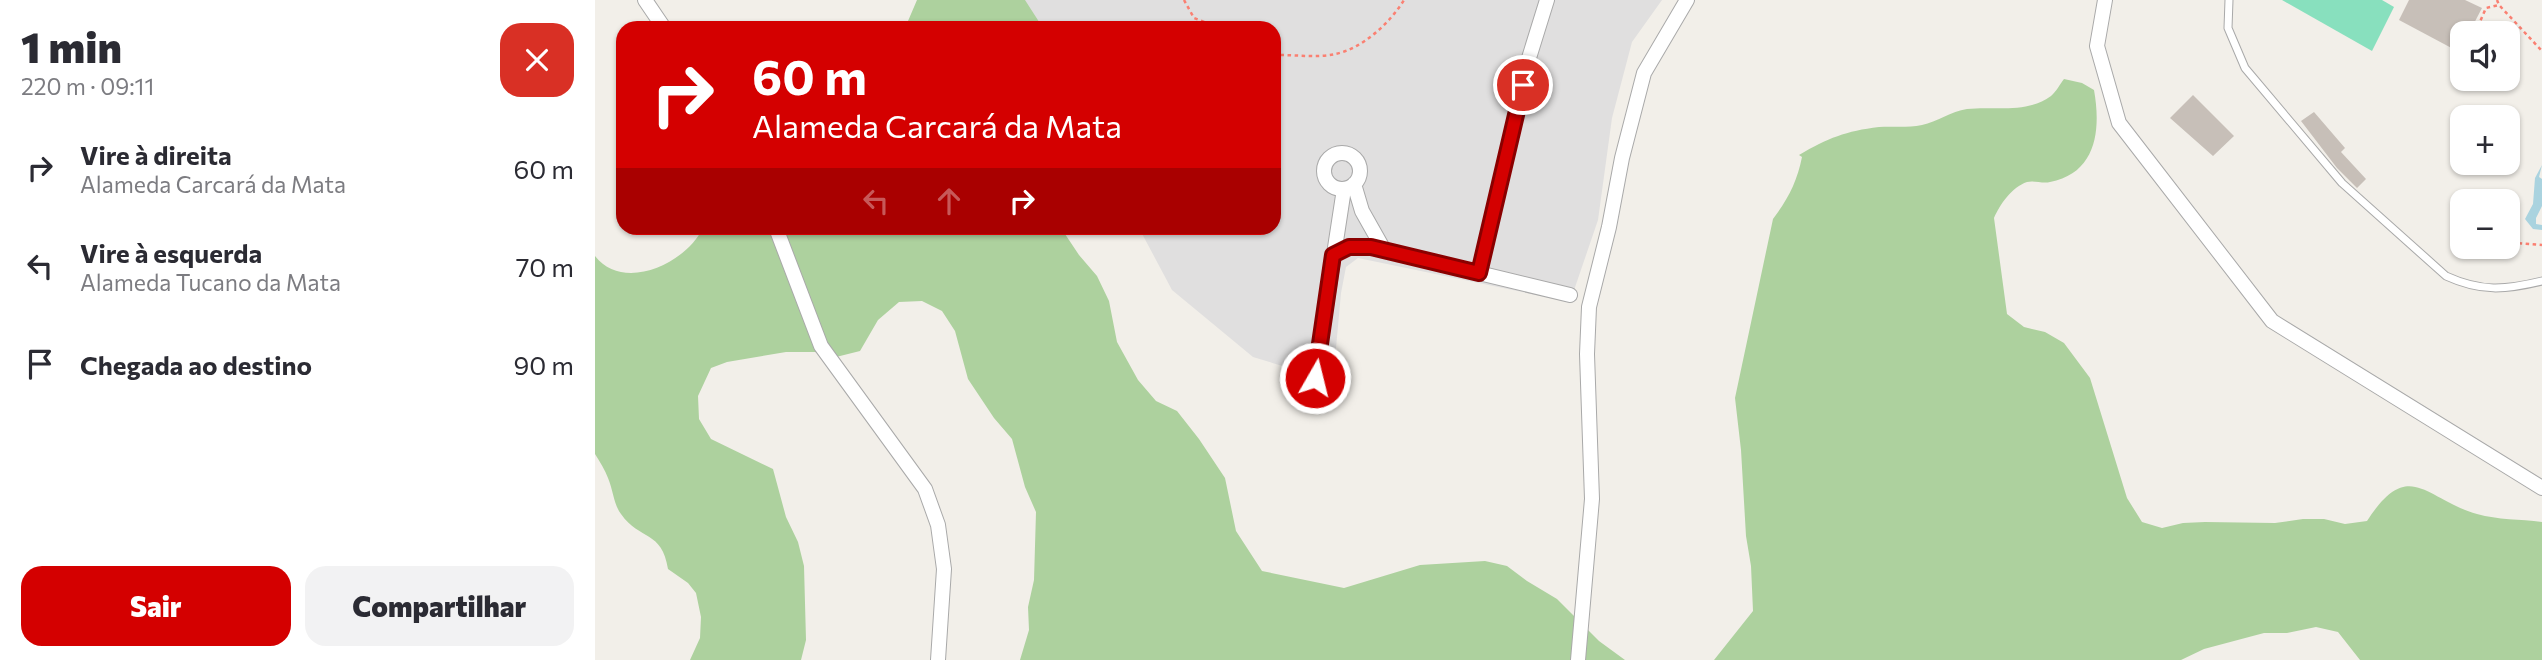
<!DOCTYPE html>
<html lang="pt">
<head>
<meta charset="utf-8">
<style>
  :root { --surface:#fff; --page:#f2f2f3; --text:#2b2b33; --muted:#7c7c81; --accent:#d40000 }
  body { margin:0; font-family:Commissioner,sans-serif; background:var(--page); color:var(--text); height:100vh; display:flex; flex-direction:column; font-size:26px; white-space:nowrap }
  * { box-sizing:border-box; margin:0 }
  p { font-size:23px; color:var(--muted) }
  .icon { flex:none; width:38px; height:38px; fill:none; stroke:currentColor; stroke-width:2; stroke-linecap:round; stroke-linejoin:round }
  .map { position:relative; flex:1; overflow:hidden }
  .panel { display:flex; flex-direction:column; background:var(--surface); width:595px }
  .panel>* { flex:none }
  .guide { position:absolute; left:21px; top:21px; width:665px; height:214px; border-radius:21px; box-shadow:0 2px 5px #0004; background:#d40000; color:#fff; overflow:hidden }
  .fabs { position:absolute; left:1855px; top:21px; display:grid; gap:14px }
  .fabs a { display:grid; place-items:center; width:70px; height:70px; border-radius:14px; background:var(--surface); box-shadow:0 2px 5px #0004; font-size:35px }
  .pin { position:absolute; display:grid; place-items:center; width:60px; height:60px; color:#fff; margin:-30px; border:4px solid #fff; border-radius:50%; box-shadow:0 2px 7px #0007 }
  .me { position:absolute; width:77px; margin:-38px; rotate:8deg; stroke-linejoin:round; filter:drop-shadow(0 0 5px #0008) }
  .turn { display:flex; align-items:center; gap:24px; height:147px; padding:0 21px; font-size:32px }
  .turn .icon { width:91px; height:91px; stroke-width:2.5 }
  .turn b { display:block; font-size:49px; line-height:60px }
  .lanes { display:flex; align-items:center; height:66px; padding:0 21px; background:#0003; justify-content:center; gap:35px; direction:ltr }
  .lanes .off { opacity:.35 }
  .round { display:grid; place-items:center; flex:none; width:74px; height:74px; border-radius:21px; background:var(--page) }
  .head { display:flex; align-items:center; justify-content:space-between; height:119px; padding:0 21px }
  h1 { font-size:42px; font-weight:800; line-height:52px }
  .button { display:flex; gap:14px; margin-top:auto; padding:14px 21px }
  .button a { flex:1; height:80px; border-radius:21px; background:var(--accent); color:#fff; font-size:28px; font-weight:800; line-height:80px; text-align:center }
  .button a+a { background:var(--page); color:var(--text) }
  ul { padding:0; list-style:none }
  li { display:flex; align-items:center; gap:21px; height:98px; padding:0 21px }
  li div { flex:1 }
  li b { display:block; font-size:26px }
  li em { font-style:normal }
  main { display:flex; flex:1; min-height:0 }
  .map>svg:first-child { display:block }
</style>
</head>
<body>
<main>
<section class="panel">
<div class="head"><div><h1>1 min</h1><p>220 m · 09:11</p></div><a class="round" style="background:#d93025;color:#fff"><svg class="icon" aria-label="close" viewBox="0 0 24 24"><path d="M6 6l12 12M18 6L6 18"/></svg></a></div>
<ul>
<li><svg class="icon" aria-label="right" viewBox="0 0 24 24"><path d="M7 20v-9h11M14 6l5 5-5 5"/></svg><div><b>Vire à direita</b><p>Alameda Carcará da Mata</p></div><em>60 m</em></li>
<li><svg class="icon" aria-label="left" viewBox="0 0 24 24"><path d="M17 20v-9H6M10 6l-5 5 5 5"/></svg><div><b>Vire à esquerda</b><p>Alameda Tucano da Mata</p></div><em>70 m</em></li>
<li><svg class="icon" aria-label="arrive" viewBox="0 0 24 24"><path d="M6 21V4h12l-3 4 3 4H6"/></svg><div><b>Chegada ao destino</b></div><em>90 m</em></li>
</ul>
<div class="button"><a>Sair</a><a>Compartilhar</a></div>
</section>
<div class="map">
<svg width="1947" height="660" viewBox="0 0 1947 660">
  <rect width="100%" height="100%" fill="#f2efe9"/>
  <path fill="#e0dfdf" d="M 421,0 L 1067,0 L 1037,42 L 1017,118 L 1003,220 L 975,302 L 763,258 L 751,267 L 746,293 L 736,403 L 707,372 L 658,357 L 577,290 L 544,228 L 679,228 L 679,28 L 429,28 Z"/>
  <path fill="#add19e" d="M 322,0 L 430,0 L 448,28 L 310,28 Z
    M 1469,79 L 1487,83 L 1499,90 C 1506,129 1502,173 1455,182 C 1448,184 1439,180 1432,182 C 1417,187 1405,204 1399,218 L 1412,314 L 1429,327 L 1450,332 L 1469,343 L 1495,378 L 1532,498 L 1547,522 L 1567,528 L 1588,523 L 1610,522 L 1680,523 L 1708,519 L 1729,519 L 1750,524 L 1772,521 C 1814,456 1830,499 1882,514 C 1903,520 1925,519 1947,522 L 1947,660 L 1765,660 L 1743,632 L 1721,627 L 1692,633 L 1669,633 L 1609,649 L 1586,660 L 1119,660 L 1158,611 L 1156,566 L 1151,536 L 1146,450 L 1140,398 L 1178,219 C 1193,199 1202,182 1207,157 L 1204,155 C 1233,138 1251,131 1284,127 C 1298,126 1312,128 1327,125 C 1342,122 1356,111 1372,109 C 1399,106 1432,114 1456,96 C 1461,92 1465,84 1469,79 Z
    M 108,228 L 466,228 L 484,255 L 502,276 L 514,301 L 522,342 L 543,380 L 561,401 L 582,411 L 604,439 L 630,478 L 641,531 L 667,571 L 749,588 L 825,565 L 890,561 L 912,566 L 932,581 L 962,599 L 1004,641 L 1030,660 L 425,660 L 434,630 L 433,607 L 439,580 L 441,512 L 430,487 L 417,439 L 399,418 L 373,379 L 360,331 L 347,311 L 327,301 L 304,302 L 283,320 L 265,351 L 241,357 L 220,352 L 191,352 L 132,362 L 116,368 L 103,396 L 104,419 L 116,439 L 178,469 L 191,517 L 203,542 L 209,566 L 211,640 L 206,660 L 95,660 L 105,638 L 106,617 L 101,593 L 93,583 L 73,569 C 67,530 45,541 26,514 C 19,505 18,490 13,478 C 10,470 5,462 0,454 L 0,256 C 29,293 91,263 108,228 Z"/>
  <path fill="#88e0be" d="M 1687,0 L 1787,0 L 1799,7 L 1777,51 Z"/>
  <path fill="#aad3df" d="M 1947,165 L 1944,177 L 1947,179 L 1947,206 L 1941,218 L 1941,224 L 1947,225 L 1947,230 L 1938,229 L 1930,219 L 1938,204 L 1940,178 Z"/>
  <path fill="#c7bfb8" d="M 1814,0 L 1870,0 L 1887,8 L 1874,33 L 1867,33 L 1867,45 L 1864,52 L 1804,20 Z
    M 1598,95 L 1639,136 L 1618,156 L 1575,118 Z
    M 1719,112 L 1750,148 L 1746,152 L 1771,179 L 1762,188 L 1742,168 L 1706,121 Z"/>
  <g fill="none" stroke-linecap="round" stroke-linejoin="round">
    <g stroke="#a9a9a9" stroke-width="9">
      <path id="lane" d="M 1634,0 L 1633,28 L 1650,68 L 1747,183 L 1851,276 C 1886,292 1910,290 1947,281"/>
    </g>
    <g stroke="#a9a9a9" stroke-width="16">
      <path id="street" d="M 50,0 L 69,28
        M 1510,0 L 1502,46 L 1524,123 L 1677,321 L 1947,488
        M729 171a18 18 0 1 1 36 0a18 18 0 1 1-36 0Z
        M 759,184 L 767,211 L 789,250
        M 181,228 L 226,346 L 330,489 L 343,525 L 349,569 L 343,660
        M 738,255 L 754,247 L 776,247 L 975,295
        M 884,273 L 934,58 L 952,0
        M 720,378 L 749,189
        M 983,660 L 997,499 L 992,354 L 994,307 L 1014,227 L 1027,158 L 1049,73 L 1092,0"/>
    </g>
    <path stroke="#fa8072" stroke-width="2.5" stroke-dasharray="3.5 3.5" stroke-linecap="butt" d="M 589,0 L 599,18 L 625,28
      M 1902,0 L 1904,5 L 1947,51
      M 1880,33 L 1891,8 L 1904,5
      M 679,53 L 685,55 C 702,55 724,58 740,54 C 767,49 795,23 809,0
      M 1865,65 L 1867,60
      M 1913,235 L 1921,243 L 1947,245"/>
    <use href="#lane" stroke="#fff" stroke-width="7"/>
    <use href="#street" stroke="#fff" stroke-width="14"/>
  </g>
  <g fill="none" stroke-linecap="round" stroke-linejoin="round">
    <g stroke="#8a0000" stroke-width="18">
      <path id="route" d="M 720,378 L 738,255 L 754,247 L 776,247 L 884,273 L 928,85"/>
    </g>
    <use href="#route" stroke="#d40000" stroke-width="12"/>
  </g>
</svg>
<div class="fabs">
<a><svg class="icon" aria-label="sound" viewBox="0 0 24 24"><path d="M4 9h4l5-4v14l-5-4H4zM17 9q2 3 0 6"/></svg></a>
<a>+</a>
<a>−</a>
</div>
<div class="pin" style="left:928px;top:85px;background:#d93025"><svg class="icon" aria-label="arrive" viewBox="0 0 24 24"><path d="M6 21V4h12l-3 4 3 4H6"/></svg></div>
<svg class="me" style="left:720px;top:378px" viewBox="-20 -20 40 40"><circle r="17" fill="#d40000" stroke="#fff" stroke-width="3"/><path d="M0-11L8 9 0 5-8 9z" fill="#fff"/></svg>
<div class="guide">
<div class="turn"><svg class="icon" aria-label="right" viewBox="0 0 24 24"><path d="M7 20v-9h11M14 6l5 5-5 5"/></svg><div><b>60 m</b>Alameda Carcará da Mata</div></div>
<div class="lanes"><svg class="icon off" aria-label="left" viewBox="0 0 24 24"><path d="M17 20v-9H6M10 6l-5 5 5 5"/></svg><svg class="icon off" aria-label="ahead" viewBox="0 0 24 24"><path d="M12 20V5M6 11l6-6 6 6"/></svg><svg class="icon" aria-label="right" viewBox="0 0 24 24"><path d="M7 20v-9h11M14 6l5 5-5 5"/></svg></div>
</div>
</div>
</main>
</body>
</html>
